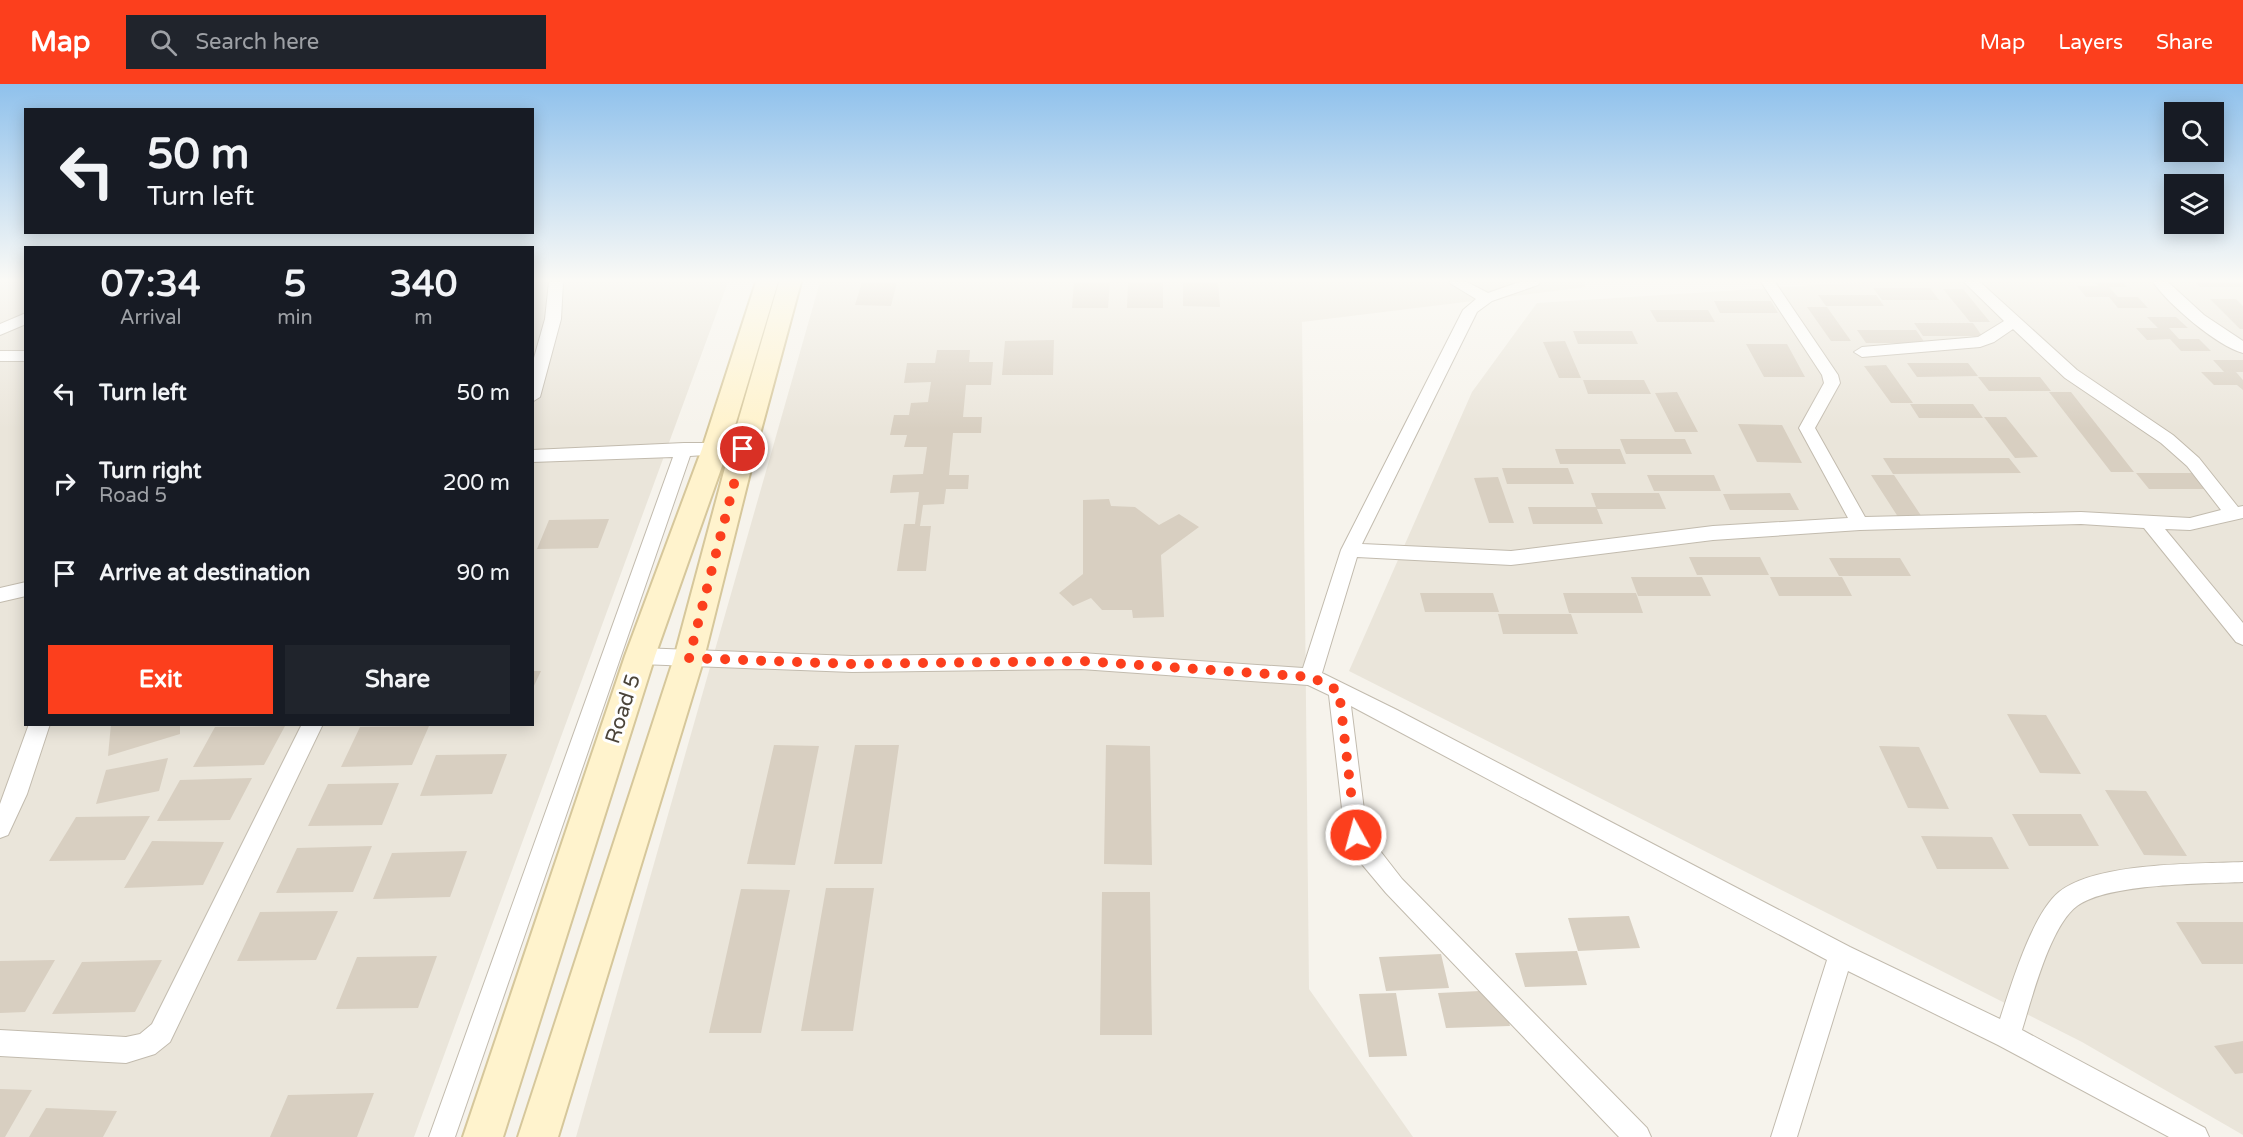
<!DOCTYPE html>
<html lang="en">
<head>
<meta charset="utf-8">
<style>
  :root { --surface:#171b24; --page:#20242c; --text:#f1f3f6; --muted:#9ea1a6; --accent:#fc3f1d }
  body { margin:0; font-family:"Varela Round",sans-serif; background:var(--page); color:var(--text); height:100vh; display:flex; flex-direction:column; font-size:22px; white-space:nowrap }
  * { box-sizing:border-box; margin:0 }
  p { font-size:20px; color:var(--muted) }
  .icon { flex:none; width:33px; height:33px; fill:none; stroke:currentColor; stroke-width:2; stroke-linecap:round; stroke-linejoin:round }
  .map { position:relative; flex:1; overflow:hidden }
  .sheet { position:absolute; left:24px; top:162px; width:510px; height:480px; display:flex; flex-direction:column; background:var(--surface); border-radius:0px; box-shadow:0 3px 15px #0003 }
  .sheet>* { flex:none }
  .hud { position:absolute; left:24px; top:24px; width:510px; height:126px; border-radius:0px; box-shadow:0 3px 15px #0003; background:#171b24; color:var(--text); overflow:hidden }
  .controls { position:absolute; left:2164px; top:18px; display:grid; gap:12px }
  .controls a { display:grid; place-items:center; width:60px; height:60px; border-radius:0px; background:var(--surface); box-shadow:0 3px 15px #0003; font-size:30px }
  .pin { position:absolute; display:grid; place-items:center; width:51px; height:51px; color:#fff; margin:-26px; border:3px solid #fff; border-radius:50%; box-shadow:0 2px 6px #0007 }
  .me { position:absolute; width:66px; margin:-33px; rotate:353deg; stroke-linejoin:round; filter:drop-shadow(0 0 4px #0008) }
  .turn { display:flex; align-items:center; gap:21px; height:126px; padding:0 24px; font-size:27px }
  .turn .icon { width:78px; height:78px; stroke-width:2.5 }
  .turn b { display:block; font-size:42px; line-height:51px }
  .eta { display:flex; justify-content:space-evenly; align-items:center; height:102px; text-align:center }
  .eta b { font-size:36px; font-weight:800; line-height:42px }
  .cta { display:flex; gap:12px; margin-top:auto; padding:12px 24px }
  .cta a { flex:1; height:69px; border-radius:0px; background:var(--accent); color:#fff; font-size:24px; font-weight:800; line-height:69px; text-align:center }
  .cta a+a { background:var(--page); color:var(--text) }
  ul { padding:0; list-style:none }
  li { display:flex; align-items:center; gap:18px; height:90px; padding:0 24px }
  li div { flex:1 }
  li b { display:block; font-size:22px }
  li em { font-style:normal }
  header { display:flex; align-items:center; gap:36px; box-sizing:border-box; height:84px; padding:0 30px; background:var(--accent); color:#fff }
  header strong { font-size:28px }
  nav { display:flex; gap:33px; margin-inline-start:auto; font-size:21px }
  .search { width:420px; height:54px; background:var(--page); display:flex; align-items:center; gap:15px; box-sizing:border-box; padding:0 21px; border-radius:0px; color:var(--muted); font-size:22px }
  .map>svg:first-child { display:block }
</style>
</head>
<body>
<header>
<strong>Map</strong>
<div class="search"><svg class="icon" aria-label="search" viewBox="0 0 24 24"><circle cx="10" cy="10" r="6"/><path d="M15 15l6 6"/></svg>Search here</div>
<nav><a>Map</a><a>Layers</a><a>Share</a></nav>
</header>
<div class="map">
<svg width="2243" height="1053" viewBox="0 0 2243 1053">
  <rect width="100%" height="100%" fill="#f6f3ec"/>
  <path fill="#eae5da" d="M 0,198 L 25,198 L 26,640 L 532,640 L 533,198 L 728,198 L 414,1053 L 0,1053 Z
    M 820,198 L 1583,198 L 1586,203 L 1302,238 L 1309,905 L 1413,1053 L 576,1053 Z
    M 1864,198 L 2243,198 L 2243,1051 L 2082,958 L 1349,587 L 1472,308 L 1537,219 Z"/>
  <path fill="#d8cfc1" d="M 862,198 L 897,198 L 891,222 L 855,221 Z
    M 1074,198 L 1110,198 L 1108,224 L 1072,224 Z
    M 1128,198 L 1163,198 L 1163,224 L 1127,224 Z
    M 1183,198 L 1218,198 L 1220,223 L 1183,222 Z
    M 2094,198 L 2123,198 L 2127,203 L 2109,203 L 2118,213 L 2138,213 L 2148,224 L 2118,224 L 2109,213 L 2086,213 L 2077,202 L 2098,202 Z
    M 2195,198 L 2243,198 L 2243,203 L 2200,203 Z
    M 1873,204 L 1930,204 L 1939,216 L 1882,216 Z
    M 1943,205 L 1963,205 L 1990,238 L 1970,238 Z
    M 1818,211 L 1876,211 L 1884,222 L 1826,222 Z
    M 2210,215 L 2236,215 L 2243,222 L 2243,245 L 2240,245 Z
    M 1714,217 L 1771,217 L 1778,229 L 1720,229 Z
    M 1807,223 L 1827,223 L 1851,257 L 1831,257 Z
    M 1650,226 L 1708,226 L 1715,238 L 1657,238 Z
    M 2147,233 L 2176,233 L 2188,244 L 2169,244 L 2179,255 L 2199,255 L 2211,267 L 2181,267 L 2170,255 L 2147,256 L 2136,244 L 2158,244 Z
    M 1914,239 L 1973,239 L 1982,252 L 1923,252 Z
    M 1857,246 L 1916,246 L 1925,259 L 1866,259 Z
    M 1573,247 L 1632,247 L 1638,260 L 1578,260 Z
    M 1054,256 L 1053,291 L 1002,291 L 1005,257 Z
    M 1565,257 L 1581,294 L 1559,294 L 1543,258 Z
    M 1746,260 L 1787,260 L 1805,293 L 1764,293 Z
    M 937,266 L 970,266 L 969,278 L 993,278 L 991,301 L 966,301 L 963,333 L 982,333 L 981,349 L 953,349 L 949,391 L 969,391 L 968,405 L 946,405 L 944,420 L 923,421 L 920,442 L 931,442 L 926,487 L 897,487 L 904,440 L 915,440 L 919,408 L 890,409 L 893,391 L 923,390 L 927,363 L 904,363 L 907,351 L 890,351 L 894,331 L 909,331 L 911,319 L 928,318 L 931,298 L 904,299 L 907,279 L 935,279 Z
    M 2213,276 L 2243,276 L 2243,288 L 2236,288 L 2243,296 L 2243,306 L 2237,301 L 2214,301 L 2201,288 L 2224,288 Z
    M 1907,279 L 1968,279 L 1978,292 L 1917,293 Z
    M 1886,281 L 1913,319 L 1891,319 L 1864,282 Z
    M 1978,293 L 2040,293 L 2051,307 L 1989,307 Z
    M 1583,296 L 1644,296 L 1651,310 L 1588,310 Z
    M 1677,308 L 1698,348 L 1675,348 L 1655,309 Z
    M 2049,308 L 2071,308 L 2134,388 L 2111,388 Z
    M 1910,320 L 1973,320 L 1983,334 L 1919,334 Z
    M 1984,333 L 2006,333 L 2038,373 L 2015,374 Z
    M 1738,340 L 1782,341 L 1802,379 L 1757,378 Z
    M 1620,355 L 1685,355 L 1692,370 L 1626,370 Z
    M 1555,365 L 1620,365 L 1626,380 L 1560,380 Z
    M 1883,374 L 2009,374 L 2021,389 L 1893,390 Z
    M 1502,384 L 1568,384 L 1574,400 L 1507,400 Z
    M 2136,389 L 2203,389 L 2216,405 L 2149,405 Z
    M 1647,391 L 1714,391 L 1721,407 L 1654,407 Z
    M 1871,391 L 1894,391 L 1924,436 L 1900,436 Z
    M 1498,393 L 1514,439 L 1489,439 L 1474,394 Z
    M 1591,409 L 1659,409 L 1666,425 L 1597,425 L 1603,440 L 1533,440 L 1528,423 L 1596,423 Z
    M 1790,409 L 1799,426 L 1730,426 L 1723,410 Z
    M 1109,415 L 1111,422 L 1135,423 L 1159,441 L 1179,430 L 1199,443 L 1161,471 L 1164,533 L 1133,534 L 1132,526 L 1102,526 L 1091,514 L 1073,522 L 1059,509 L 1083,490 L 1083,416 Z
    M 609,435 L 598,464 L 537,465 L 549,436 Z
    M 1689,473 L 1760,473 L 1769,491 L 1697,491 Z
    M 1829,474 L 1900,474 L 1911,492 L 1839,492 Z
    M 1631,493 L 1702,493 L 1711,512 L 1638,512 Z
    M 1770,493 L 1842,493 L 1852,512 L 1779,512 Z
    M 1420,509 L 1493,509 L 1499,528 L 1425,528 Z
    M 1563,509 L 1636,509 L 1643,529 L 1569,529 Z
    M 1498,530 L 1571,530 L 1578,550 L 1503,550 Z
    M 532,587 L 541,587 L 532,606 Z
    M 2007,630 L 2046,631 L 2081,690 L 2040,689 Z
    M 111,640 L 180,640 L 180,650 L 108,672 Z
    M 285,642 L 264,681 L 193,683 L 215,643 Z
    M 429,642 L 412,681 L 341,683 L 360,643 Z
    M 774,661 L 819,662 L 795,781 L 747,780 Z
    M 855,661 L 899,661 L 882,780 L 834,780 Z
    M 1106,661 L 1150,662 L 1152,781 L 1104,780 Z
    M 1879,662 L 1919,663 L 1949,725 L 1908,724 Z
    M 507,670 L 492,710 L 420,712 L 436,671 Z
    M 168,674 L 159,707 L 96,720 L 106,686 Z
    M 252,694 L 230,736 L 157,737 L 180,696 Z
    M 399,699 L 382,741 L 308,742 L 328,700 Z
    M 2105,706 L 2146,707 L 2187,772 L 2144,771 Z
    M 2012,730 L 2081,730 L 2099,762 L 2029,762 Z
    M 150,732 L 125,776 L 49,777 L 76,733 Z
    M 1921,752 L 1992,753 L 2009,785 L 1937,785 Z
    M 152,757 L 224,758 L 203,801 L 124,804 Z
    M 372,762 L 353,808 L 276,809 L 297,764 Z
    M 467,767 L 450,813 L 373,815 L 392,769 Z
    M 826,804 L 874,804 L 853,947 L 801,947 Z
    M 741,805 L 790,806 L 761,949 L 709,949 Z
    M 1102,808 L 1150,808 L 1152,951 L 1100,951 Z
    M 338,827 L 316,876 L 237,877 L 260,828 Z
    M 1629,832 L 1640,864 L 1578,867 L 1568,834 Z
    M 2176,838 L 2243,838 L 2243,880 L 2202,880 Z
    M 1577,867 L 1587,901 L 1525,903 L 1515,869 Z
    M 1441,870 L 1449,904 L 1386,907 L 1379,873 Z
    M 437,872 L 418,924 L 336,925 L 357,873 Z
    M 55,876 L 25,928 L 0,929 L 0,877 Z
    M 162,876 L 135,928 L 52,930 L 82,878 Z
    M 1501,906 L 1510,942 L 1446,944 L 1438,909 Z
    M 1396,909 L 1407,972 L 1369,973 L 1359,910 Z
    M 2243,957 L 2243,989 L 2235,990 L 2214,962 Z
    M 0,1005 L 32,1006 L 5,1053 L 0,1053 Z
    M 374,1009 L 357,1053 L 270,1053 L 288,1011 Z
    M 46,1024 L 117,1027 L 103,1053 L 29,1053 Z"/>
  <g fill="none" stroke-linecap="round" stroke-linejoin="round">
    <g stroke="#c2bbae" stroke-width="2">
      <path id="street" d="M 549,198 L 563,198 L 561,235 L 540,313 L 532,318 L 532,281 L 545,235 Z
        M 1448,198 L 1467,198 L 1488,209 L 1519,198 L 1540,198 L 1538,201 L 1492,217 L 1477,228 L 1362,460 L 1511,467 L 1713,442 L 1848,434 L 1799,344 L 1824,299 L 1822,291 L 1761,198 L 1775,198 L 1838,291 L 1840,299 L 1815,344 L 1865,433 L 2081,428 L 2190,434 L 2221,426 L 2187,382 L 2161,359 L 2065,294 L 2013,245 L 1994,258 L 1980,263 L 1862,273 L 1854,268 L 1862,263 L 1978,253 L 2004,237 L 1964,198 L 1980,198 L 2077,286 L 2173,351 L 2199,374 L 2238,423 L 2243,422 L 2243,434 L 2190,446 L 2165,445 L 2243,539 L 2243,561 L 2236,558 L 2144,444 L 2081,440 L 1860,446 L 1713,456 L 1511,481 L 1357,473 L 1322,589 L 1397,626 L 1850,863 L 2000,935 C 2011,902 2032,830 2059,808 C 2096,778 2196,780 2243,778 L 2243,798 C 2203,800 2108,799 2077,822 C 2050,842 2032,914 2022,946 L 2205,1044 L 2209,1053 L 2169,1053 L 1998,961 L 1848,887 L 1797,1053 L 1771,1053 L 1827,876 L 1351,622 L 1367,750 L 1402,795 L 1647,1044 L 1651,1053 L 1619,1053 L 1386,809 L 1355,772 L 1345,751 L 1329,611 L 1308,601 L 1081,585 L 852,588 L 640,580 L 633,578 L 630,572 L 633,566 L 640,564 L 852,572 L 1081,569 L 1303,584 L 1341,466 L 1463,226 L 1476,215 Z
        M 2153,198 L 2168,198 L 2204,231 L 2243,257 L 2243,269 C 2217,262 2168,220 2153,198 Z
        M 26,229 L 26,240 L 0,251 L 0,240 Z
        M 0,267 L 26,267 L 26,277 L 0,277 Z
        M 684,359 L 728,359 L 734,361 L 737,365 L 734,369 L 690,372 L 455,1053 L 429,1053 L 673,373 L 532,378 L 532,366 Z
        M 26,498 L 26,512 L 0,518 L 0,504 Z
        M 29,640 L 50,640 L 27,710 L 8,751 L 0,754 L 0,720 Z
        M 302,640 L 323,640 L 170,958 L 155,970 L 126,979 L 0,972 L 0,946 L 126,953 L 140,950 L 152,940 Z"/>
    </g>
    <g stroke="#d6c79b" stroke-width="4">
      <path id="secondary" d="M 756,198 L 778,198 L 728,365 L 655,572 L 503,1053 L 463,1053 L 625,572 L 702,365 Z
        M 779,198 L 801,198 L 756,365 L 704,574 L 558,1053 L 518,1053 L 674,574 L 730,365 Z"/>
    </g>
    <use href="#street" fill="#fff" fill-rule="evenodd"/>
    <use href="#secondary" fill="#fff3cd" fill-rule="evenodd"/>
  </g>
  <linearGradient id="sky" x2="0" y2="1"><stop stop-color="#8fc1ec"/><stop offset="0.57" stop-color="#fbfaf6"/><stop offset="1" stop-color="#fbfaf6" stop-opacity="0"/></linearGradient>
  <rect width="2243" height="345" fill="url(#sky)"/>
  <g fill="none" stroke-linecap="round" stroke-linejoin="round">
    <path stroke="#fc3f1d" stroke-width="10" stroke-dasharray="0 18" d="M 743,365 L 689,574 L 852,580 L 1081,577 L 1311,593 L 1339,607 L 1356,751"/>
  </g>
  <g text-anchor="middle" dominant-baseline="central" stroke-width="6" stroke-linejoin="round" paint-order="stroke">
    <g font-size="21" fill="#4b4439" stroke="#fff">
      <text transform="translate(623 625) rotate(-72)">Road 5</text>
    </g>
  </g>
</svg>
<div class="controls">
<a><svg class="icon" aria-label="search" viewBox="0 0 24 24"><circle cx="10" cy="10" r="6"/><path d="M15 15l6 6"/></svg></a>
<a><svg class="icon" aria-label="layers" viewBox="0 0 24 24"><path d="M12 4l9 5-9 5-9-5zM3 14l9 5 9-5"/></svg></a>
</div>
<div class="pin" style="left:743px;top:365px;background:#d93025"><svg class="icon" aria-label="arrive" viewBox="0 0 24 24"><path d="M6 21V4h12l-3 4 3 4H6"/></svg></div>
<svg class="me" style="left:1356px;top:751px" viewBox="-20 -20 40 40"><circle r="17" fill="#fc3f1d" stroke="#fff" stroke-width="3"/><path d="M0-11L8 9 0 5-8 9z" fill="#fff"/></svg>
<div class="hud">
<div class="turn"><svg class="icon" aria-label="left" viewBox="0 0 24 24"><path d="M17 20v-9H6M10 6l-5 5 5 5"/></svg><div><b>50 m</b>Turn left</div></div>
</div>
<section class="sheet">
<div class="eta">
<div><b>07:34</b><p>Arrival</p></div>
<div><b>5</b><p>min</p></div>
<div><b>340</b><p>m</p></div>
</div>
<ul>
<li><svg class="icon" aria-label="left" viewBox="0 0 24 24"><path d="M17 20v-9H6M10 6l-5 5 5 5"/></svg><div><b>Turn left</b></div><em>50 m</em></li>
<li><svg class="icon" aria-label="right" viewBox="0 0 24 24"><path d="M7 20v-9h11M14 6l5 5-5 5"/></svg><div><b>Turn right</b><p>Road 5</p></div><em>200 m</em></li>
<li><svg class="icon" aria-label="arrive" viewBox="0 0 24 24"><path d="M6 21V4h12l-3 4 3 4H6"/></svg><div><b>Arrive at destination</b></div><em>90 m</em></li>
</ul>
<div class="cta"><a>Exit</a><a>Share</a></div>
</section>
</div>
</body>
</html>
